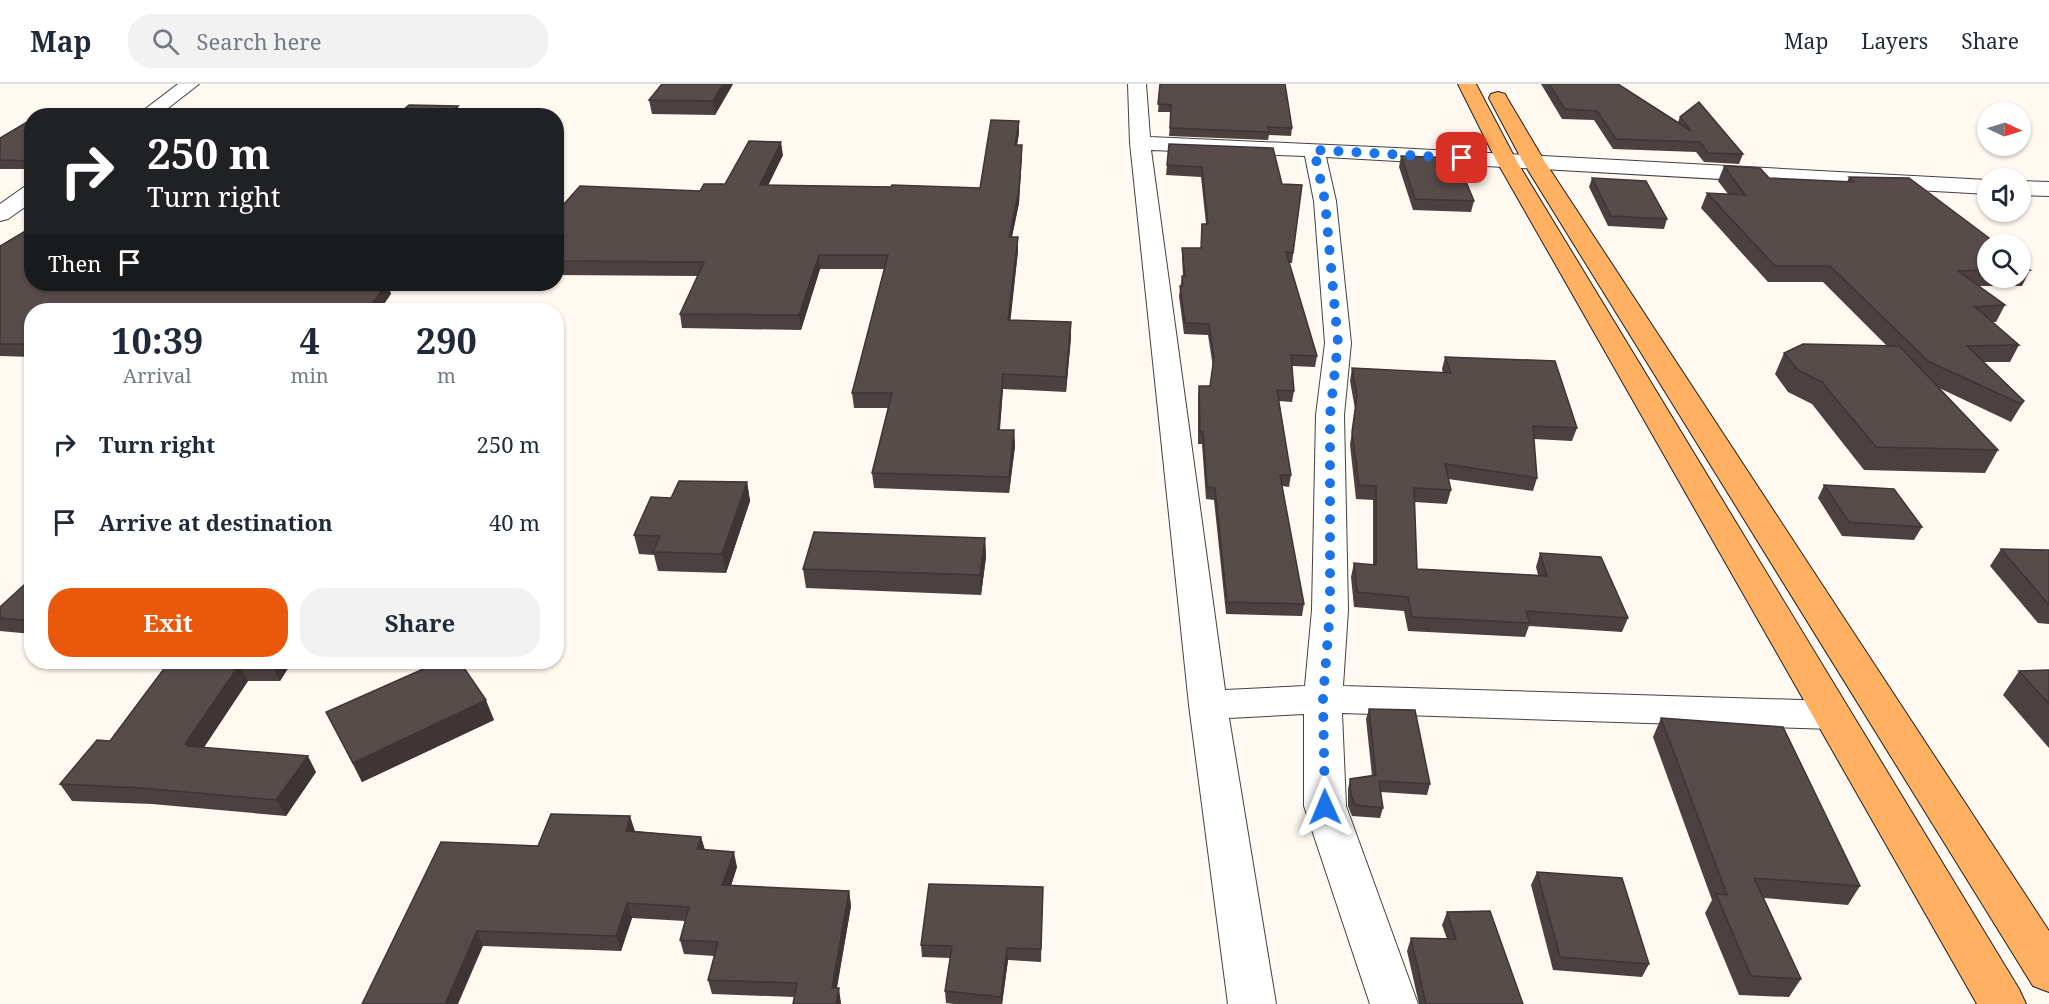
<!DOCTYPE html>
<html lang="en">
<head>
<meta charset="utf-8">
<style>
  :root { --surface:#fff; --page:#f2f2f3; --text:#1f2937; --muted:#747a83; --line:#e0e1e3; --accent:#ea580c }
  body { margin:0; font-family:"Noto Serif",serif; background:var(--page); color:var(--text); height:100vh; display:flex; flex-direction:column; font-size:22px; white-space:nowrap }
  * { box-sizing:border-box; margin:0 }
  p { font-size:20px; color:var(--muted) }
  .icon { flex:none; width:33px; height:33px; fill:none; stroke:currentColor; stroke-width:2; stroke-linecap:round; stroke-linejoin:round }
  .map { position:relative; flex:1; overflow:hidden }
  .panel { position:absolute; left:24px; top:219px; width:540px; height:366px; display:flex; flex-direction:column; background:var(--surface); border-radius:24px; box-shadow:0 2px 4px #0004 }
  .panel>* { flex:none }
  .hud { position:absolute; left:24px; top:24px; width:540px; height:183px; border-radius:24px; box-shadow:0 2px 4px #0004; background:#202124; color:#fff; overflow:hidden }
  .needle { width:39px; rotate:94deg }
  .controls { position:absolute; left:1977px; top:18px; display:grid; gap:12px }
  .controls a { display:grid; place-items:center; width:54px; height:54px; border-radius:50%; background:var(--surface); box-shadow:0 2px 4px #0004; font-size:30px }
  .pin { position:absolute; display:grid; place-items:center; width:51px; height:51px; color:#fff; margin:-26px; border-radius:12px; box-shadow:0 3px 9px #0006 }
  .me { position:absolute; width:66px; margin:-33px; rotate:359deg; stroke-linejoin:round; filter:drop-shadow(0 0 4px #0008) }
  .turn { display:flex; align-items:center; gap:21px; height:126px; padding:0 24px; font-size:27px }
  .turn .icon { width:78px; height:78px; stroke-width:2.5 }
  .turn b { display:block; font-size:42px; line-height:51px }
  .then { display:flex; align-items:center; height:57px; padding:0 24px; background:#0003; gap:12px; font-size:22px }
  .eta { display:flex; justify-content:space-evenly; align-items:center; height:102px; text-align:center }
  .eta b { font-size:36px; font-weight:700; line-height:42px }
  .action { display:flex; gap:12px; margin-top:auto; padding:12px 24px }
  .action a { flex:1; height:69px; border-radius:24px; background:var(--accent); color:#fff; font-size:24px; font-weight:700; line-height:69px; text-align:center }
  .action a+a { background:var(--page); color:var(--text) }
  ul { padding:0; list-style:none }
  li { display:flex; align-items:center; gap:18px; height:78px; padding:0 24px }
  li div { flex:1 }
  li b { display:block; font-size:22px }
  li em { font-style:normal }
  header { display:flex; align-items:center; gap:36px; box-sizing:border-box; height:84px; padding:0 30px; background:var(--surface); border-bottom:2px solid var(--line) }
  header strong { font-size:28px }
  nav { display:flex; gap:33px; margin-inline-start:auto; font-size:21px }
  .search { width:420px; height:54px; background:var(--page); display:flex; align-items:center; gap:15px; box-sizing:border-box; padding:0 21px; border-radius:24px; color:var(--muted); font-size:22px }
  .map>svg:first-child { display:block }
</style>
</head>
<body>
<header>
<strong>Map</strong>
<div class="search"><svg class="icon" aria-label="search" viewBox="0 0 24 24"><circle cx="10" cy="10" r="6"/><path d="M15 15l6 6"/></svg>Search here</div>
<nav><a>Map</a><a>Layers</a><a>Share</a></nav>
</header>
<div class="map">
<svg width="2049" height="920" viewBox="0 0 2049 920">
  <rect width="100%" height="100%" fill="#fff9f1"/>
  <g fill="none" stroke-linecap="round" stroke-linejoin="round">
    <g stroke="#424242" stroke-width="2">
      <path id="minor" d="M 178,0 L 199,0 L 158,32 L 136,32 Z
        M 1128,0 L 1146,0 L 1150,53 L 1396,64 L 1988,96 L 1988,110 L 1326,73 L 1336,117 L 1351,259 L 1344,331 L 1348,526 L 1343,602 L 1832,617 L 1846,621 L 1851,631 L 1846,641 L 1832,645 L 1342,629 L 1346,722 L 1418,920 L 1370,920 L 1304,722 L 1304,630 L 1229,634 L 1276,920 L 1228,920 L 1189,621 L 1130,59 ZM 1151,66 L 1305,72 L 1314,117 L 1325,259 L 1316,331 L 1312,526 L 1305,602 L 1225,606 Z
        M 2020,97 L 2049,98 L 2049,112 L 2020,111 Z
        M 32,102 L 32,118 L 8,135 L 0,137 L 0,120 L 24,103 Z"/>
    </g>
    <g stroke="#202020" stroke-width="2">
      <path id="major" d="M 1458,0 L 1476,0 L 1516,76 L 2019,905 L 2026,920 L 1977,920 L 1496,76 Z
        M 1498,8 L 1505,10 L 1507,14 L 1545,78 L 2049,847 L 2049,908 L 2033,902 L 1523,78 L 1489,14 L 1491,10 Z"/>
    </g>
    <use href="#minor" fill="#fff" fill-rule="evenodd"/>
    <use href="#major" fill="#ffb061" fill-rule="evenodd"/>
  </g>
  <path fill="#4c4140" d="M 733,0 L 715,31 L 652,30 L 649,16 Z
    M 1160,0 L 1292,44 L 1291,52 L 1269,51 L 1268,56 L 1169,52 L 1171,28 L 1158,28 Z
    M 1541,0 L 1618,0 L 1678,38 L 1680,33 L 1743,70 L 1739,80 L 1704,78 L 1696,68 L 1613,65 L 1594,36 L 1562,35 Z
    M 1019,37 L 1019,49 L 1017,61 L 1022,61 L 1022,73 L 1019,119 L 1012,153 L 1018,153 L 1018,167 L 1010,236 L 1071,238 L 1071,253 L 1066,308 L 1003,305 L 1000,346 L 1014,346 L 1015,362 L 1009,409 L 874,404 L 872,389 L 888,324 L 854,324 L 852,309 L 884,185 L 820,185 L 801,246 L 682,244 L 680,230 L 698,192 L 556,191 L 556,129 L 700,107 L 725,100 L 783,71 L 768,101 L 980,104 Z
    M 32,38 L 32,85 L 0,85 L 0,54 Z
    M 1169,60 L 1282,100 L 1302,101 L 1292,179 L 1289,179 L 1317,272 L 1315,283 L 1292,282 L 1294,307 L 1292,318 L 1279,317 L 1291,391 L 1289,403 L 1282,402 L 1304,520 L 1302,532 L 1226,530 L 1214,416 L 1206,415 L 1202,360 L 1198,360 L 1198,313 L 1199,302 L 1210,302 L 1213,283 L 1208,251 L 1184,250 L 1179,212 L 1182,192 L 1183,192 L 1182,174 L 1182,164 L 1201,164 L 1202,140 L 1206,140 L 1201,93 L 1166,91 Z
    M 1401,72 L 1474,117 L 1471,128 L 1413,126 L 1399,83 Z
    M 1724,82 L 1769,94 L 1847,98 L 1849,93 L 1988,160 L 1988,194 L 2020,194 L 2020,178 L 2030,186 L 2022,202 L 1979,202 L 2005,221 L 1996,238 L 1992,238 L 2019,261 L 2010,278 L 1984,278 L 2024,317 L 2011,338 L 1937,303 L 1998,366 L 1985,389 L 1864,386 L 1812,320 L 1788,308 L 1775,290 L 1784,269 L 1887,262 L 1823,198 L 1768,198 L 1701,124 L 1707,109 L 1728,110 L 1718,97 Z
    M 1592,94 L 1667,135 L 1664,145 L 1608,142 L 1589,103 Z
    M 0,162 L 32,200 L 387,200 L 391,210 L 32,226 L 32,273 L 0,272 Z
    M 1445,273 L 1577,344 L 1572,357 L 1534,355 L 1537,394 L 1533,407 L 1448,395 L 1451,406 L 1447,420 L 1414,418 L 1417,485 L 1538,491 L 1536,483 L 1540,469 L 1628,534 L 1622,548 L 1529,542 L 1525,553 L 1408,547 L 1404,527 L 1354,523 L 1351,493 L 1354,479 L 1373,481 L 1373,416 L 1356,415 L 1350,361 L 1355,325 L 1350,297 L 1352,284 L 1443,289 L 1442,285 Z
    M 747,398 L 750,417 L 726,489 L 658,487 L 654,471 L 639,470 L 634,451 L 671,414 Z
    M 1824,401 L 1922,443 L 1914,456 L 1842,452 L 1818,414 Z
    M 985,454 L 986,473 L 981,511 L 806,504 L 803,485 Z
    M 2001,465 L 2049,466 L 2049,540 L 2038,539 L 1990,482 Z
    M 32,501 L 32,550 L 0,547 L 0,523 Z
    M 169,578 L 292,578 L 280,597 L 248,597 L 204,663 L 316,688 L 286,732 L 152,720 L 72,717 L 60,700 L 110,657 Z
    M 2049,586 L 2049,664 L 2003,611 L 2019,587 Z
    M 1369,625 L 1430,700 L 1427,711 L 1380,708 L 1383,724 L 1380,734 L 1352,732 L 1348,722 L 1348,705 L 1350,695 L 1372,692 L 1366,635 Z
    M 326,628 L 494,636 L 362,698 Z
    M 1661,634 L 1860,802 L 1848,821 L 1764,814 L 1801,895 L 1789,913 L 1739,911 L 1705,829 L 1712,816 L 1653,653 Z
    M 635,747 L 701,753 L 705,766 L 737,783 L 731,802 L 849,807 L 851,822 L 837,904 L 841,919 L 794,913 L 712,910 L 708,896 L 714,872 L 684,870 L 680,856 L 685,837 L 632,834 L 621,867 L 483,862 L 362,920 L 538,762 Z
    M 1537,788 L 1649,880 L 1642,893 L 1553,886 L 1531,801 Z
    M 1043,803 L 1041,878 L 1008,876 L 1002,920 L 954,920 L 946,919 L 945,907 L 950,874 L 922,873 L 921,861 Z
    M 1447,828 L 1523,920 L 1419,920 L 1407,867 L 1411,854 L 1447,855 L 1442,841 Z"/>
  <path fill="#3e3534" d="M 723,0 L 733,0 L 715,31 L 713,17 Z
    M 458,22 L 460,32 L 451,28 Z
    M 1019,37 L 1019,49 L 1015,73 L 1015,61 Z
    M 781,58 L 783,71 L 762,114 L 760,101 Z
    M 1022,61 L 1019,119 L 1009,166 L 1009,153 Z
    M 1018,153 L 1018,167 L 1009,250 L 1008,236 Z
    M 819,171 L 820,185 L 801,246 L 799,231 Z
    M 386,200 L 387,200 L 391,210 L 380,226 L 368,226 Z
    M 1071,238 L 1071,253 L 1066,308 L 1066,293 Z
    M 1003,290 L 1003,305 L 998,361 L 998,346 Z
    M 1014,346 L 1015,362 L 1009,409 L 1009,393 Z
    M 747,398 L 750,417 L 726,489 L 722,470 Z
    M 985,454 L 986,473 L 981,511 L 980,491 Z
    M 274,578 L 292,578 L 280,597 L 271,581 Z
    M 239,581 L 248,597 L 197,674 L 185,660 Z
    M 486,616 L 494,636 L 362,698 L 353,679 Z
    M 308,672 L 316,688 L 286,732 L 276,716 Z
    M 630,732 L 635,747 L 626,747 Z
    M 701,753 L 705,767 L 697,765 Z
    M 734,768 L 737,783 L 726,816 L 722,801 Z
    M 849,807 L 851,822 L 834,919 L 832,904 Z
    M 627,819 L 632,834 L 621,867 L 616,852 Z
    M 477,847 L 483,862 L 458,920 L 445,920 Z
    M 1007,864 L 1008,876 L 1002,920 L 1001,920 L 1001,913 Z
    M 839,904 L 841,920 L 836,920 Z"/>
  <path fill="#584c4b" stroke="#3e3534" stroke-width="1.5" d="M 662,0 L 723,0 L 713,17 L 649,16 Z
    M 1160,0 L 1285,0 L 1292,44 L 1268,43 L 1269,48 L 1170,44 L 1171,21 L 1158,20 Z
    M 1549,0 L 1618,0 L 1691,47 L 1680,33 L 1699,18 L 1743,70 L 1708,69 L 1700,58 L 1616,55 L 1597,27 L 1565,25 Z
    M 409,21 L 458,22 L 451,28 L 539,31 L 396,32 Z
    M 991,36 L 1019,37 L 1015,61 L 1022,61 L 1019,106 L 1009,153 L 1018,153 L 1008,236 L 1071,238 L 1066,293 L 1003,290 L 998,346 L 1014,346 L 1009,393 L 872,389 L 892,309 L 852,309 L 888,171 L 819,171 L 799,231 L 680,230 L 704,178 L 556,177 L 556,129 L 580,102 L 700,107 L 704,100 L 725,100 L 749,57 L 781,58 L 760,101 L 891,103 L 892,101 L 980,104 Z
    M 27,38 L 32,38 L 32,76 L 30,77 L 0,76 L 0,54 Z
    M 1169,60 L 1273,64 L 1282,100 L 1302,101 L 1293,169 L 1286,168 L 1317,272 L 1291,271 L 1294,307 L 1277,306 L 1291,391 L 1280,391 L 1304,520 L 1227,518 L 1215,404 L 1207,403 L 1203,348 L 1200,348 L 1199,302 L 1210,302 L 1214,273 L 1209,240 L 1185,239 L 1180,202 L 1183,202 L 1182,192 L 1185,192 L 1182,164 L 1201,164 L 1202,140 L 1208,140 L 1202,83 L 1167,81 Z
    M 1401,72 L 1456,74 L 1474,117 L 1415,115 Z
    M 1724,82 L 1760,84 L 1769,94 L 1854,98 L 1849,93 L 1909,94 L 1997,160 L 1988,160 L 1988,186 L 1958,187 L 2005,221 L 1975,223 L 2019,261 L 1967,262 L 2024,317 L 2021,320 L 1928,277 L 1830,182 L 1775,182 L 1707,109 L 1745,111 Z
    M 1592,94 L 1646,97 L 1667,135 L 1611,132 Z
    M 32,143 L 32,200 L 386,200 L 368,226 L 32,226 L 32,260 L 0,260 L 0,162 Z
    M 2020,178 L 2030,186 L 2020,186 Z
    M 1803,260 L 1899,262 L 1998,366 L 1876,363 L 1822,298 L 1798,286 L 1784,269 Z
    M 1445,273 L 1555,277 L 1577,344 L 1533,342 L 1537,394 L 1445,380 L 1451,406 L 1414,404 L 1417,485 L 1547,492 L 1540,469 L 1601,473 L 1628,534 L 1526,527 L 1530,539 L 1412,533 L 1408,513 L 1357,508 L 1354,479 L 1376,481 L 1376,402 L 1359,401 L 1352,348 L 1357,312 L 1352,284 L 1451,289 Z
    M 679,397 L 747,398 L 722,470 L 653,468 L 660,452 L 634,451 L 651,413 L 671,414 Z
    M 1824,401 L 1894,405 L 1922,443 L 1849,438 Z
    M 814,448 L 985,454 L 980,491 L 803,485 Z
    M 2001,465 L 2049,466 L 2049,521 Z
    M 24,501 L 32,501 L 32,537 L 0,534 L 0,523 Z
    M 169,578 L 274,578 L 271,581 L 239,581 L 185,660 L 189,660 L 187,662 L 308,672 L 276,716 L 141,704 L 60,700 L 97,656 L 110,657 Z
    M 439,578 L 460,578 L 486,616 L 353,679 L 326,628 Z
    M 2049,586 L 2049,620 L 2019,587 Z
    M 1369,625 L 1415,626 L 1430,700 L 1379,697 L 1383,724 L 1355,721 L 1351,711 L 1350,695 L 1376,691 Z
    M 1661,634 L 1783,643 L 1860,802 L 1754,794 L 1801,895 L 1751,892 L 1716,810 L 1727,811 Z
    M 551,730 L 630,732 L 626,747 L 701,753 L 697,765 L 734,768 L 722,801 L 849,807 L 832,904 L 839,904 L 836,920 L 793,920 L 797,899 L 708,896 L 718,858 L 680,856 L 689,823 L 627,819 L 616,852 L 477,847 L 445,920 L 362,920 L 441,758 L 538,762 Z
    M 1537,788 L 1622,794 L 1649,880 L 1560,873 Z
    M 929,800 L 1043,803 L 1041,865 L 1007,864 L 1001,913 L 945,907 L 952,862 L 921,861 Z
    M 1490,827 L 1523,920 L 1426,920 L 1411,854 L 1456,855 L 1447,828 Z"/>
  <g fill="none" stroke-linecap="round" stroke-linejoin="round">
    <path stroke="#1a73e8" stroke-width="10" stroke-dasharray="0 18" d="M 1325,723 L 1323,615 L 1330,526 L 1330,331 L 1338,259 L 1325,117 L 1314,66 L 1462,74"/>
  </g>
</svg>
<div class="controls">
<a><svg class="needle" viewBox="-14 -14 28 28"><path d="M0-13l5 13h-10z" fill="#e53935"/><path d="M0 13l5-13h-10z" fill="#747a83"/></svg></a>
<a><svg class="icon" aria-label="sound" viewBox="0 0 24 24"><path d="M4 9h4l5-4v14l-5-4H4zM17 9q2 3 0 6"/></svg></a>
<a><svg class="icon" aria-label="search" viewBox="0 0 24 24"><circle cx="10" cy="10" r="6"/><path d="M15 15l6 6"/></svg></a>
</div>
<div class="pin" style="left:1462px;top:74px;background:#d93025"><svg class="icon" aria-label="arrive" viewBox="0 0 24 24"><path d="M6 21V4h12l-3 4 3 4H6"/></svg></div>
<svg class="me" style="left:1325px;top:723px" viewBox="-20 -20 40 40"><path d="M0-17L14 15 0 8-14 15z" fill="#1a73e8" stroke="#fff" stroke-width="4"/></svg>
<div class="hud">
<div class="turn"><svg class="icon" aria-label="right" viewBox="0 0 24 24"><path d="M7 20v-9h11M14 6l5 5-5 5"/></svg><div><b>250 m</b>Turn right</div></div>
<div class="then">Then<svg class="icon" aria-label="arrive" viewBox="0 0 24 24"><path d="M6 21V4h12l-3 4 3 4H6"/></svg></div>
</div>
<section class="panel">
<div class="eta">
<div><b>10:39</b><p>Arrival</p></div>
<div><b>4</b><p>min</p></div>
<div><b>290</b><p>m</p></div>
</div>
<ul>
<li><svg class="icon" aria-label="right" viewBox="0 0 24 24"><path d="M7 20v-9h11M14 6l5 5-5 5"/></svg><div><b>Turn right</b></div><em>250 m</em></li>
<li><svg class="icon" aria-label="arrive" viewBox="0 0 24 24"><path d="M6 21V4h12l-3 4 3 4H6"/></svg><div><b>Arrive at destination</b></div><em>40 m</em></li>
</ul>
<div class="action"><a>Exit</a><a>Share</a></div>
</section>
</div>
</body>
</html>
